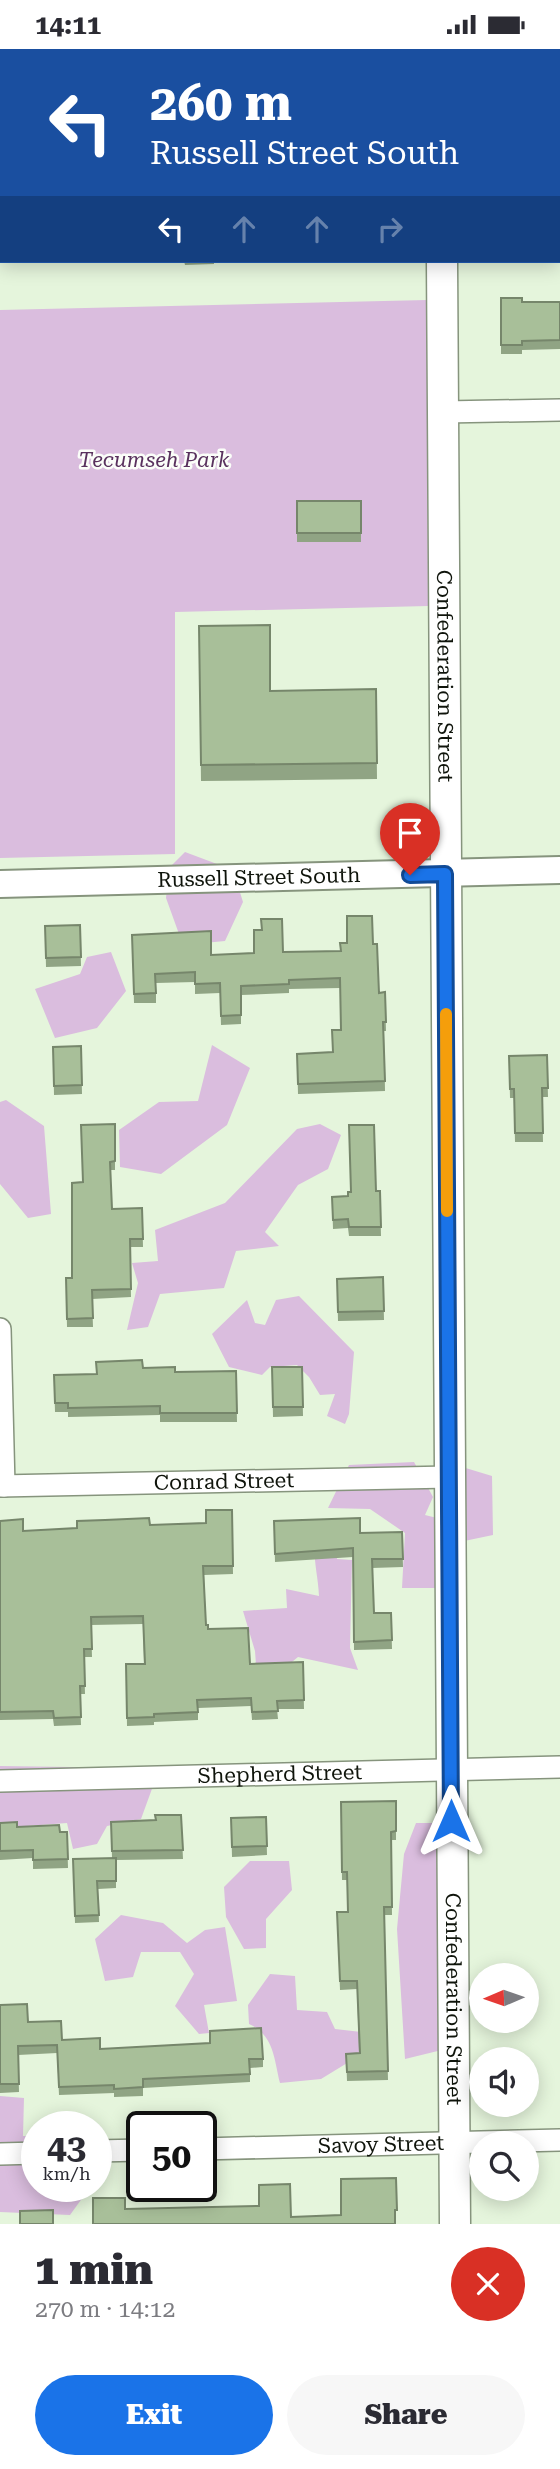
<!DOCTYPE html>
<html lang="en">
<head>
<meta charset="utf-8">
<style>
  :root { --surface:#fff; --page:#f7f7f7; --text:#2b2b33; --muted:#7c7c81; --accent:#1a73e8 }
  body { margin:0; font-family:"Roboto Serif",serif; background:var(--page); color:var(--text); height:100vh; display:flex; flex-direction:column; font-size:26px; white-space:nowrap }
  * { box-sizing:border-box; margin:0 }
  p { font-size:23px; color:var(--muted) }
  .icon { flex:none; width:38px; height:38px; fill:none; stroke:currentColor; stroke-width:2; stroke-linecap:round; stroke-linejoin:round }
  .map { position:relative; height:2175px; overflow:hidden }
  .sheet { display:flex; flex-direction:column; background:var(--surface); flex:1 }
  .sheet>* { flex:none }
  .hud { position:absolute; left:0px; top:0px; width:560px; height:214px; box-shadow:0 4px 18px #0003; background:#1a4fa0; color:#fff; overflow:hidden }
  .needle { width:46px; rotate:268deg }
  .fabs { position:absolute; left:469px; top:1914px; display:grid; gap:14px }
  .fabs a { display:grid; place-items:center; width:70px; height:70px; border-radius:50%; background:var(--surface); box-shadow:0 4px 18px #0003; font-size:35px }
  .speed { position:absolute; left:21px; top:2062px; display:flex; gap:14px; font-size:35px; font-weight:700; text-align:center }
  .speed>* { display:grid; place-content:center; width:91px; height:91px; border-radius:50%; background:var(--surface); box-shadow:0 4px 18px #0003; line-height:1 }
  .speed small { font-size:18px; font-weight:400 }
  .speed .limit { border:4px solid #111; border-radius:10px; background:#fff; color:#111 }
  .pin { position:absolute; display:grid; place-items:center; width:60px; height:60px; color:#fff; margin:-72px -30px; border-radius:50% 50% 50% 0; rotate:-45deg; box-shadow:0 0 7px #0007 }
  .pin .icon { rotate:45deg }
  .me { position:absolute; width:77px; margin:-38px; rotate:0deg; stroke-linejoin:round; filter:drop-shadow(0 0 5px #0008) }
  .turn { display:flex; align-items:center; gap:24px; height:147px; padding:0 35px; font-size:32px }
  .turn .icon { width:91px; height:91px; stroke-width:2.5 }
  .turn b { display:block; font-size:49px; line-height:60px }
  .lanes { display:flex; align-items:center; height:66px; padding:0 35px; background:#0003; justify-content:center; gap:35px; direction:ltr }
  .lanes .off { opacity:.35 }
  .round { display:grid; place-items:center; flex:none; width:74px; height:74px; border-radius:37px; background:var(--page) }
  .overview { display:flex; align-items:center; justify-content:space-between; height:119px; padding:0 35px }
  h1 { font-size:42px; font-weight:800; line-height:52px }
  .action { display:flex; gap:14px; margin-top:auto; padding:14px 35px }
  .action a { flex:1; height:80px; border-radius:42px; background:var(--accent); color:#fff; font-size:28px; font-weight:800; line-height:80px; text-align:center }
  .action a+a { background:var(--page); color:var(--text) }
  .status { display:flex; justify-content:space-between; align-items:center; height:49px; padding:0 35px; background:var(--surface); direction:ltr }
  .status svg { height:19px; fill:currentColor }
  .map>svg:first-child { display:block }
</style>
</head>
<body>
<div class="status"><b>14:11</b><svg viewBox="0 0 49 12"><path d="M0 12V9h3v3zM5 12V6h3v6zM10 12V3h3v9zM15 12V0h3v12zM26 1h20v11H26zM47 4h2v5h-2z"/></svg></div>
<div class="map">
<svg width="560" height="2175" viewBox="0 0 560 2175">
  <rect width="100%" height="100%" fill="#e5f5dc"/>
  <path fill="#dabdde" d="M 427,251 L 428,557 L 175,563 L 175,805 L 0,809 L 0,261 Z
    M 185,803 L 233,821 L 243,853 L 225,892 L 183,896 L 166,849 L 169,819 Z
    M 111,903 L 126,942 L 97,979 L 55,989 L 35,940 L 80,925 L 87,908 Z
    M 212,996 L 250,1019 L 227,1076 L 161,1125 L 120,1118 L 119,1081 L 159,1053 L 198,1052 Z
    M 6,1051 L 44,1077 L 51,1165 L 28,1169 L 0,1135 L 0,1053 Z
    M 320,1075 L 341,1086 L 328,1120 L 298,1136 L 265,1183 L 279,1197 L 236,1202 L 224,1239 L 160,1245 L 148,1278 L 127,1281 L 138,1234 L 132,1214 L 158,1212 L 155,1181 L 225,1154 L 297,1080 Z
    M 299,1247 L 354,1303 L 349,1365 L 345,1375 L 327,1367 L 335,1345 L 320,1346 L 309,1328 L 297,1316 L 270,1318 L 262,1326 L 229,1318 L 212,1285 L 247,1251 L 255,1274 L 265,1276 L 276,1251 Z
    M 414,1413 L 433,1448 L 425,1466 L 441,1470 L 459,1417 L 492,1427 L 493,1486 L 445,1496 L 438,1539 L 402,1539 L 405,1484 L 370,1460 L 328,1459 L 349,1416 Z
    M 336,1488 L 337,1510 L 352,1511 L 350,1599 L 358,1621 L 298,1608 L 287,1617 L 256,1616 L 255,1602 L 243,1562 L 287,1559 L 286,1540 L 319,1547 C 318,1526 313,1512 315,1491 Z
    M 0,1717 L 142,1719 L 153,1737 L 141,1770 L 107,1777 L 97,1795 L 73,1800 L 67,1774 L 0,1779 Z
    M 416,1774 L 442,1774 L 450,1999 L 405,2010 L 397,1880 L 404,1805 Z
    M 250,1812 L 289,1812 L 292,1841 L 266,1870 L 266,1899 L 244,1900 L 226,1868 L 224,1838 Z
    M 121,1866 L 163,1874 L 187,1894 L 205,1881 L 225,1878 L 237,1952 L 204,1956 L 209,1984 L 199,1985 L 175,1957 L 194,1925 L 180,1903 L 141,1903 L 133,1928 L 105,1932 L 95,1890 Z
    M 270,1925 L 295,1927 L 297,1961 L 327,1963 L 335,1980 L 379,1985 L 357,2008 L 321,2030 L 280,2034 C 274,2010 274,1986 249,1975 L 248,1956 Z
    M 0,2047 L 24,2049 L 23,2087 L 37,2087 L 37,2137 L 91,2137 L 70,2166 L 0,2163 Z"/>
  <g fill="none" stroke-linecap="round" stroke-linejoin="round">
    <g stroke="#86947d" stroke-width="24">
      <g id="minor">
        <path d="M 0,111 L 2,111"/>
        <path d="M 444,363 L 560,361"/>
        <path d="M 0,1280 L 4,1437"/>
        <path id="s1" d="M 0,1437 L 449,1428"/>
        <path id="s2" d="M 0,1732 L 560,1718"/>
        <path id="s3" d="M 201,2100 L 560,2091"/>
        <path d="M 96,2102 L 142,2101"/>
        <path d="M 0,2105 L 37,2104"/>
      </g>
    </g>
    <g stroke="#86947d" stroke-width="30">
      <g id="tertiary">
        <path id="s4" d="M 0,835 L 560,821"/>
      </g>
    </g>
    <g stroke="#86947d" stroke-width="33">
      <g id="secondary">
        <path d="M 442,2 L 442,0"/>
        <path id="s5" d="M 442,212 L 455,2175"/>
      </g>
    </g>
    <use href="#minor" stroke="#fff" stroke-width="21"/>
    <use href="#tertiary" stroke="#fff" stroke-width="26"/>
    <use href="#secondary" stroke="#fff" stroke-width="30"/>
  </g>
  <path fill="#90a484" d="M 184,212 L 214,212 L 214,215 L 185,216 Z
    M 501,249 L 522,253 L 560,253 L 560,300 L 522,301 L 522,305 L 501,305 Z
    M 297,452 L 361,452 L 361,493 L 297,493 Z
    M 199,577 L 270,642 L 376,640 L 377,730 L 201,732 Z
    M 80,876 L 81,917 L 46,918 L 45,877 Z
    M 132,886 L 211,906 L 341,902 L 373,895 L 379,944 L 385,943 L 386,982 L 384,982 L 385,1042 L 298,1045 L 297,1005 L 332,1003 L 341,981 L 340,939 L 289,940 L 289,944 L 241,946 L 241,975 L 221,976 L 220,944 L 195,945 L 195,933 L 156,934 L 156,954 L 134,954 Z
    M 81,997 L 82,1045 L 54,1046 L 53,998 Z
    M 547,1006 L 548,1048 L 542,1048 L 543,1093 L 515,1093 L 514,1049 L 510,1049 L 509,1007 Z
    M 115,1075 L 115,1121 L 110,1121 L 112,1160 L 142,1159 L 143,1198 L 130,1198 L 131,1248 L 92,1250 L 93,1278 L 67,1278 L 66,1229 L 72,1229 L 83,1133 Z
    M 376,1142 L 380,1142 L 381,1187 L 349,1187 L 348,1179 L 333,1180 L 332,1148 L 348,1147 Z
    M 383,1228 L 384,1271 L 338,1272 L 337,1230 Z
    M 272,1318 L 302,1318 L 303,1367 L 273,1368 Z
    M 143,1319 L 175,1323 L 236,1322 L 237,1373 L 160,1373 L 160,1366 L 68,1368 L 68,1363 L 55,1363 L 54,1326 L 97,1325 Z
    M 232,1461 L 233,1525 L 204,1526 L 206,1576 L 208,1580 L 250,1615 L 303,1613 L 304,1660 L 277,1660 L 278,1670 L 252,1671 L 251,1657 L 198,1659 L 198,1671 L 154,1673 L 154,1676 L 127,1677 L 126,1615 L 144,1615 L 143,1575 L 91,1576 L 92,1608 L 84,1608 L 85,1645 L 80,1645 L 81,1676 L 54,1677 L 53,1670 L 0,1671 L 0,1472 L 23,1482 L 150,1476 L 206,1474 Z
    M 274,1472 L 360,1484 L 402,1483 L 403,1518 L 372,1519 L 374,1564 L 391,1564 L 392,1600 L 354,1601 L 353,1508 L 275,1513 Z
    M 396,1752 L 396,1791 L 391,1791 L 392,1866 L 384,1866 L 388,2031 L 347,2032 L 346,2005 L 359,2004 L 357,1940 L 340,1941 L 337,1863 L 348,1863 L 347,1831 L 342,1831 L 341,1753 Z
    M 181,1766 L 183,1810 L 116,1811 L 116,1839 L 98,1840 L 99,1873 L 75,1874 L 73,1810 L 112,1809 L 111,1773 L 156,1771 Z
    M 266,1768 L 267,1806 L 232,1808 L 231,1769 Z
    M 0,1774 L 17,1778 L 60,1783 L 67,1783 L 68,1819 L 33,1820 L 33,1809 L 0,1811 Z
    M 0,1956 L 28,1973 L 62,1991 L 100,2000 L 263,2010 L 263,2018 L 250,2019 L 250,2033 L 143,2039 L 143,2047 L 114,2048 L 114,2044 L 59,2046 L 57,2004 L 18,2006 L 19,2043 L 0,2044 Z"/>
  <path fill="#a8bf99" stroke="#76866b" stroke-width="2" d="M 18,0 L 295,0 L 295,2 L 18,2 Z
    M 358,0 L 394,0 L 395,2 L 358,2 Z
    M 501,249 L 522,249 L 522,253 L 560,253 L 560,291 L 522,292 L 522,296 L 501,296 Z
    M 297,452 L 361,452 L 361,484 L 297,484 Z
    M 270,576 L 270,642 L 376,640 L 377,714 L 201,716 L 199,577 Z
    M 347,867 L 372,867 L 373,895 L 377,895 L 379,944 L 385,943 L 386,973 L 383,973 L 385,1032 L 298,1035 L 297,1005 L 333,1003 L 332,981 L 341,981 L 340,929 L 289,931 L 289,935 L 241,937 L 241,966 L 221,967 L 220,934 L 195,935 L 195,923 L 155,925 L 156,944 L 134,945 L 132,886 L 211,882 L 211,906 L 254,904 L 254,881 L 262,881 L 261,870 L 282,870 L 283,903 L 341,902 L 340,894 L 347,894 Z
    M 80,876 L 81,908 L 46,909 L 45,877 Z
    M 81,997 L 82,1036 L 54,1037 L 53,998 Z
    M 547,1006 L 548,1039 L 542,1039 L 543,1084 L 515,1084 L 514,1040 L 510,1040 L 509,1007 Z
    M 115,1075 L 115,1112 L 110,1113 L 112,1160 L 142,1159 L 143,1190 L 130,1190 L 131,1240 L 92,1241 L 93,1269 L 67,1270 L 66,1229 L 72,1229 L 72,1134 L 83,1133 L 81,1076 Z
    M 349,1076 L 374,1076 L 376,1142 L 380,1142 L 381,1178 L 349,1178 L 348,1170 L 333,1171 L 332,1148 L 348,1147 L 348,1143 L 351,1143 Z
    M 383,1228 L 384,1262 L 338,1263 L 337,1230 Z
    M 142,1311 L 143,1319 L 175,1318 L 175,1323 L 236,1322 L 237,1364 L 160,1364 L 160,1357 L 68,1359 L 68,1354 L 55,1354 L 54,1326 L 97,1325 L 96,1313 Z
    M 272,1318 L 302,1318 L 303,1358 L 273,1358 Z
    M 206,1461 L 232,1461 L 233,1517 L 203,1517 L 206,1576 L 208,1576 L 208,1580 L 248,1579 L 250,1615 L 303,1613 L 304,1651 L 277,1652 L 278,1662 L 252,1663 L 251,1649 L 197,1651 L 198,1663 L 154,1665 L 154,1668 L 127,1669 L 126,1615 L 145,1615 L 143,1567 L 91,1568 L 92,1600 L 84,1600 L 85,1637 L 80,1637 L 81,1668 L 54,1669 L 53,1662 L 0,1663 L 0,1472 L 23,1470 L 23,1482 L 77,1479 L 77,1472 L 105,1471 L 149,1469 L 150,1476 L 206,1474 Z
    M 360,1469 L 360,1484 L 402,1483 L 403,1510 L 372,1510 L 374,1564 L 391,1564 L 392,1591 L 354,1593 L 353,1499 L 275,1505 L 274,1472 Z
    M 396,1752 L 396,1782 L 391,1783 L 392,1858 L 384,1858 L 388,2022 L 347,2023 L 346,2005 L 360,2004 L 357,1932 L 340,1932 L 337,1863 L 348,1863 L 347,1823 L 342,1823 L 341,1753 Z
    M 155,1766 L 181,1766 L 183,1801 L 112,1802 L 111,1773 L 156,1771 Z
    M 266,1768 L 267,1797 L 232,1798 L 231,1769 Z
    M 17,1773 L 17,1778 L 59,1776 L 60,1783 L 67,1783 L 68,1810 L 33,1811 L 33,1801 L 0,1802 L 0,1774 Z
    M 116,1809 L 116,1832 L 97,1832 L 99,1866 L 75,1867 L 73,1810 Z
    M 27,1955 L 28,1973 L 61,1972 L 62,1991 L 100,1989 L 100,2000 L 210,1994 L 210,1982 L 261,1979 L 263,2010 L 249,2010 L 250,2025 L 143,2030 L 143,2038 L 114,2040 L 114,2036 L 59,2038 L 57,1996 L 18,1997 L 19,2035 L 0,2035 L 0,1956 Z
    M 396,2129 L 397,2161 L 395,2161 L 395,2175 L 93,2175 L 93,2149 L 125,2149 L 125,2160 L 259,2157 L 259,2136 L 290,2135 L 291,2168 L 341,2166 L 341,2130 Z
    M 53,2161 L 53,2175 L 20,2175 L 20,2162 Z"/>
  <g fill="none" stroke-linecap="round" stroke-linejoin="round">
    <g stroke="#114b97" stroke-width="18">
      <path id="route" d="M 410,826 L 445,825 L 451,1772"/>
    </g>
    <use href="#route" stroke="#1a73e8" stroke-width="12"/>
    <path stroke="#f59e0b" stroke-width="12" d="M 446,965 L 447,1162"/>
  </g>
  <g text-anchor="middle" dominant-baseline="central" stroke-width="5" stroke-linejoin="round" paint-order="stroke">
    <g font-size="21" font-style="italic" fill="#59315e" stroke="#fbfef9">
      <text x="154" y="411">Tecumseh Park</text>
    </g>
    <g font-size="21" fill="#0f140b" stroke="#fbfef9">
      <text stroke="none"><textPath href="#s5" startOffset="415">Confederation Street</textPath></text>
      <text stroke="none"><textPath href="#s4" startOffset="259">Russell Street South</textPath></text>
      <text stroke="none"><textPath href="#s1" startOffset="224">Conrad Street</textPath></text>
      <text stroke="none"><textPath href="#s2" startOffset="280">Shepherd Street</textPath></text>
      <text stroke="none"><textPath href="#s5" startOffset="1738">Confederation Street</textPath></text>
      <text stroke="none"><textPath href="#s3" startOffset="180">Savoy Street</textPath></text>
    </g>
  </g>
</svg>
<div class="fabs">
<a><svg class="needle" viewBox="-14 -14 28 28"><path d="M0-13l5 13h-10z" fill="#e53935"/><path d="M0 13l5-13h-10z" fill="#7c7c81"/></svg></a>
<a><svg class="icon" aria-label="sound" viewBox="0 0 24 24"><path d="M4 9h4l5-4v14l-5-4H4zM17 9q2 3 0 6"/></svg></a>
<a><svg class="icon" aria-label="search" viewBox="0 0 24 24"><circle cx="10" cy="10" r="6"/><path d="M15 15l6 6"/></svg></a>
</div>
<div class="speed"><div>43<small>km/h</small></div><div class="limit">50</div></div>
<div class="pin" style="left:410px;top:826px;background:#d93025"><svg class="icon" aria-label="arrive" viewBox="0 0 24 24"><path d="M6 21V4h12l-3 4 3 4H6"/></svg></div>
<svg class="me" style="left:451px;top:1772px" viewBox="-20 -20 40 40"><path d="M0-17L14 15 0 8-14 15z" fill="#1a73e8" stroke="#fff" stroke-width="4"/></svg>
<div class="hud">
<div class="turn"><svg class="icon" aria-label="left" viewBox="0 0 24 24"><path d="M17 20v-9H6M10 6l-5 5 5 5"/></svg><div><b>260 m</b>Russell Street South</div></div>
<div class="lanes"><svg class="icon" aria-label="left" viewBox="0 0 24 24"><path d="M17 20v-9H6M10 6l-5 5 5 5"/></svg><svg class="icon off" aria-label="ahead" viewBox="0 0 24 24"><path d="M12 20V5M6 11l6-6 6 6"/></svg><svg class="icon off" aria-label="ahead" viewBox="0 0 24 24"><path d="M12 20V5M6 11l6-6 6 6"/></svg><svg class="icon off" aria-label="right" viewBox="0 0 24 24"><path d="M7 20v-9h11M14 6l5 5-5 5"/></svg></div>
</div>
</div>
<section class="sheet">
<div class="overview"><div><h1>1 min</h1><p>270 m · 14:12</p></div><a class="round" style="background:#d93025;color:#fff"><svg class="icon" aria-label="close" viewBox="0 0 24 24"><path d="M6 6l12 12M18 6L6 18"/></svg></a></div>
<div class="action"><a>Exit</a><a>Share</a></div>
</section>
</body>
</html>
